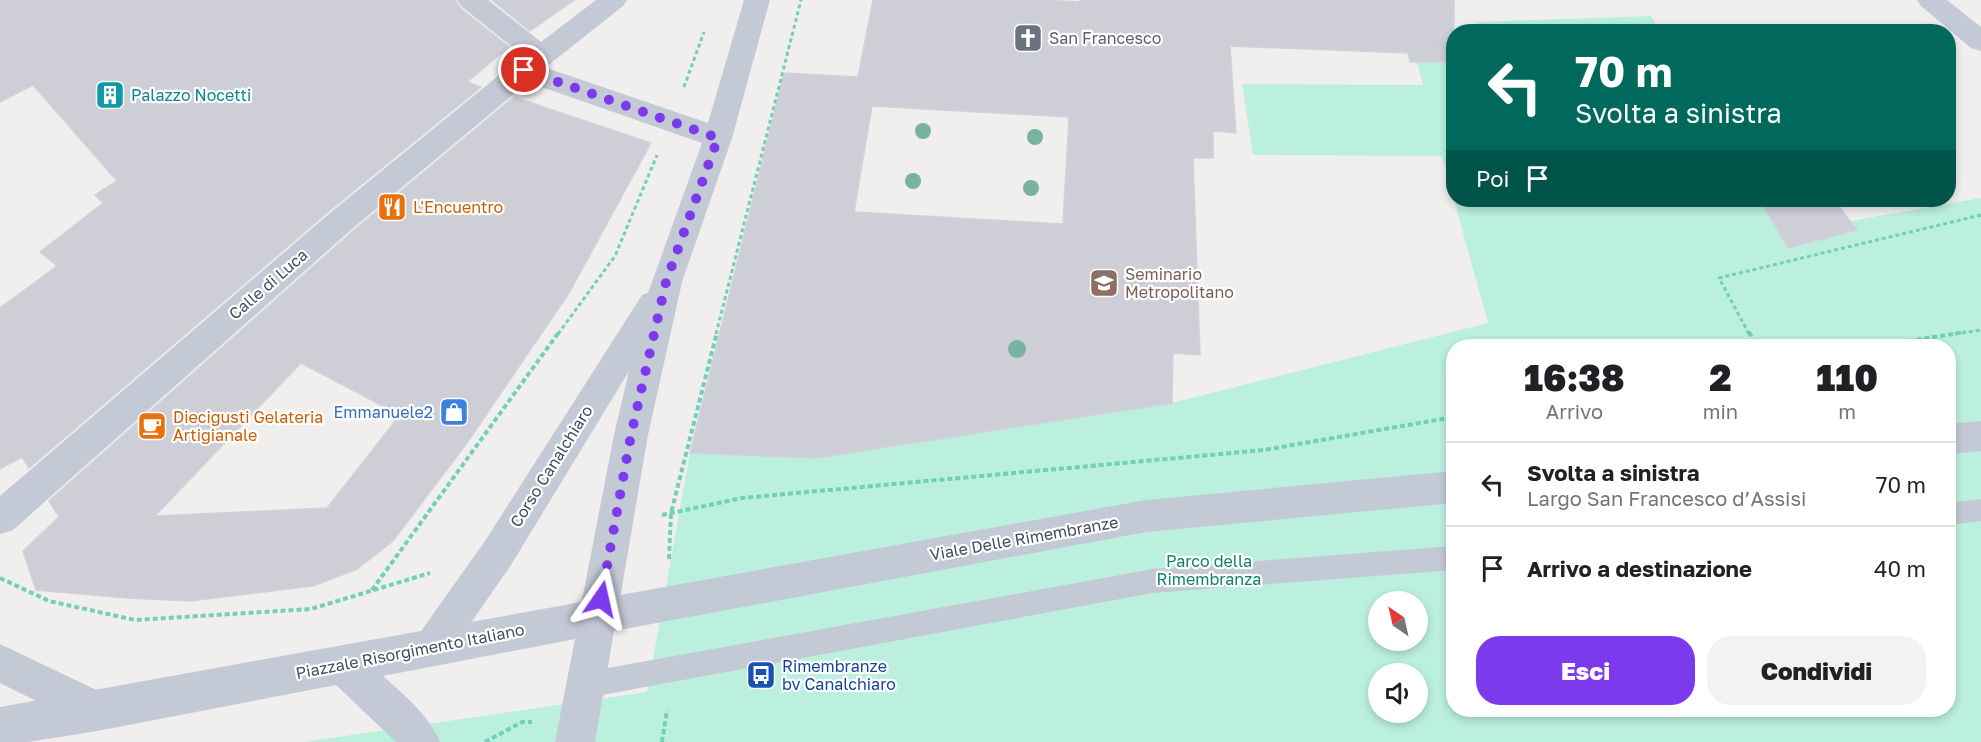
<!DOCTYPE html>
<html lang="it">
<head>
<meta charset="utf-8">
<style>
  :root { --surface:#fff; --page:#f2f2f2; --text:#202124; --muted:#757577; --line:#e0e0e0; --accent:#7c3aed }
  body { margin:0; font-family:"Golos Text",sans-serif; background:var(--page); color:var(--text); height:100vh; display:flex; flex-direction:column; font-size:22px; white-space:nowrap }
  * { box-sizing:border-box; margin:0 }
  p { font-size:20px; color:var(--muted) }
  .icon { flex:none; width:33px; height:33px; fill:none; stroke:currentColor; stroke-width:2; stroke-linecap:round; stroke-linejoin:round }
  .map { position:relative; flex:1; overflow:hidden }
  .side { position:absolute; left:1446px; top:339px; width:510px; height:378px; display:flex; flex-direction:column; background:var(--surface); border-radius:24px; box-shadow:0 3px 9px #0003 }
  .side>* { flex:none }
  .banner { position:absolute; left:1446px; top:24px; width:510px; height:183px; border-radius:24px; box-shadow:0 3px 9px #0003; background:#00695c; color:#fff; overflow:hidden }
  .needle { width:39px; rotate:326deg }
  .fabs { position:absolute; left:1368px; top:591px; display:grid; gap:12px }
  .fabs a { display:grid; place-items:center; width:60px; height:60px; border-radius:50%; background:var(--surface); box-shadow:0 3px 9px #0003; font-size:30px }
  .pin { position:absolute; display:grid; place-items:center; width:51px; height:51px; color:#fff; margin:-26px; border:3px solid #fff; border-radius:50%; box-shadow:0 2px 6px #0007 }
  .me { position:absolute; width:66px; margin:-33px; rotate:11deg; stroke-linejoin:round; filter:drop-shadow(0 0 4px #0008) }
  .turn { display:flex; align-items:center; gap:21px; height:126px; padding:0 30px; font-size:27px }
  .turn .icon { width:78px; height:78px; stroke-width:2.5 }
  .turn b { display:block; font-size:42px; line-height:51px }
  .then { display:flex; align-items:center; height:57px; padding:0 30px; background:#0003; gap:12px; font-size:22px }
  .eta { display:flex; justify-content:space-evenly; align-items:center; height:102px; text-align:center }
  .eta b { font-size:36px; font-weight:800; line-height:42px }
  .action { display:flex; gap:12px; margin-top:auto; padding:12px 30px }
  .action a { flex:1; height:69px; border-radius:24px; background:var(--accent); color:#fff; font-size:24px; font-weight:800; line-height:69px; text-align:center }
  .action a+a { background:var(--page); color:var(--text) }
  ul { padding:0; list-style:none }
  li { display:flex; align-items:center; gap:18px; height:84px; padding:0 30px; border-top:2px solid var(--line) }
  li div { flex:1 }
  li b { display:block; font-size:22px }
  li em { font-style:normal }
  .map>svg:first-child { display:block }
</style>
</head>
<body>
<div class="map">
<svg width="1981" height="742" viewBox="0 0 1981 742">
  <rect width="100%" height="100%" fill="#f1eeee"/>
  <path fill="#baf0dd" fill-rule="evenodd" d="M 1651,16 L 1660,31 L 1479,31 L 1476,22 Z
    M 1417,62 L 1453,62 L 1453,196 L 1442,156 L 1253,155 L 1242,84 L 1423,85 Z
    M 1981,198 L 1981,742 L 304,742 L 647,692 L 690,453 L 816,458 L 1172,403 L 1488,323 L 1454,200 L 1760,200 L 1788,247 L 1839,234 L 1851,221 ZM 1454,346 L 1948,346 L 1948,710 L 1454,710 ZM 1378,602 L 1418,602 L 1418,640 L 1378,640 ZM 1378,674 L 1418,674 L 1418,712 L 1378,712 Z"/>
  <path fill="#cdced6" stroke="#d2d2da" stroke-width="1.5" fill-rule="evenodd" d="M 0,0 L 455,0 L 460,8 L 509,47 L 467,82 L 481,87 L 329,211 L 29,468 L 22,457 L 0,469 L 0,308 L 57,266 L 40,252 L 103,203 L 95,195 L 117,181 L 33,85 L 0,102 Z
    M 492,0 L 574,0 L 530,31 Z
    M 873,0 L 1043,0 L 1079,2 L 1080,0 L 1454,0 L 1454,62 L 1410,62 L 1408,53 L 1230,46 L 1236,133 L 1213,131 L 1213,158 L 1193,158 L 1200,355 L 1173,353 L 1172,403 L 816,458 L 690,453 L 784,73 L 858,77 ZM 872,106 L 1069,117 L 1063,224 L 854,212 Z
    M 514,97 L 651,143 L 569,293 L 467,443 L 393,541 L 357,569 L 313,586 L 190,601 L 127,598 L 36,590 L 23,551 L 59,517 L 49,501 L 353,231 ZM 301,363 L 400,415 L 327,508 L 155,516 Z
    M 1760,200 L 1834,200 L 1857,230 L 1788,248 Z"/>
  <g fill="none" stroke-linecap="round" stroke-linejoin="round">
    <path stroke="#71cfba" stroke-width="3" stroke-dasharray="4 3" stroke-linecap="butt" d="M 684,87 L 704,32
      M 558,334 L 615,256 L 657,155
      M 716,334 L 801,0
      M 1749,334 L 1719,278 L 1981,215
      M 1955,334 L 1981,330"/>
    <path stroke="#71cfba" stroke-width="4" stroke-dasharray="5 3" stroke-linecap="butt" d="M 1749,332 L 1756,346
      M 1877,346 L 1965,332
      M 662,515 L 742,498 L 1264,450 L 1454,417
      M 669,559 L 671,513 L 717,332
      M 0,578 L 49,601 L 135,620 L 311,609 L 430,573
      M 372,590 L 559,332
      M 485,742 L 522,722 L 532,722
      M 662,742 L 667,710"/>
    <path fill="#c4c9d6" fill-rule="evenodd" d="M 1981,499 L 1981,521 L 1948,525 L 1948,503 Z
      M 1454,546 L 1454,570 L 1153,593 L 586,698 L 577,694 L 573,685 L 577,676 L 586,672 L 1153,569 Z"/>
    <path fill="#c4c9d6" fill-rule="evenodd" d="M 541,46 L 551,49 L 555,56 L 551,63 L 352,229 L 13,530 L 0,534 L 0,496 L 330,213 L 531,49 Z"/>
    <path fill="#c4c9d6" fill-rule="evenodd" d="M 457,0 L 488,0 L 541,42 L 596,0 L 627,0 L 623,6 L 551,63 L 538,65 L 708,123 L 744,0 L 770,0 L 732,138 L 682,282 L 648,435 L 617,616 L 611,629 L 598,634 L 585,629 L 579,616 L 614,435 L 629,371 L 511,565 L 445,660 L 432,666 L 419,660 L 413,647 L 419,634 L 485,541 L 642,295 L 648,293 L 702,143 L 513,77 L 509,70 L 513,63 L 523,60 L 531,62 L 461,6 Z
      M 1917,0 L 1947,0 L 1981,27 L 1981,51 L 1971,48 L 1921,6 Z
      M 0,644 L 111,697 L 117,711 L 111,725 L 97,731 L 0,683 Z"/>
    <path fill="#c4c9d6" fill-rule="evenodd" d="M 1981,421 L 1981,451 L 1948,454 L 1948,424 Z
      M 1454,471 L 1454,503 L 1146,532 L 614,631 L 595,742 L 555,742 L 575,639 L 383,676 C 405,696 428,714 440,742 L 396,742 L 336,685 L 97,731 L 28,742 L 0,742 L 0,707 L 1146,500 Z"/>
  </g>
  <g fill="#77b2a3">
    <circle cx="923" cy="131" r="8"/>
    <circle cx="1035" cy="137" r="8"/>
    <circle cx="913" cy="181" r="8"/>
    <circle cx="1031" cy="188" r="8"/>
    <circle cx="1017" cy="349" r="9"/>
  </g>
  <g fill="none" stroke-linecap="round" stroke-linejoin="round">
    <path stroke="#7c3aed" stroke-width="10" stroke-dasharray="0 18" d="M 524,70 L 718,138 L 666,282 L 631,435 L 601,599"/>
  </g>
  <defs>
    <g id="church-square" transform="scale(1.5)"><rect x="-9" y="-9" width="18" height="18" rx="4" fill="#6b7280" stroke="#fff"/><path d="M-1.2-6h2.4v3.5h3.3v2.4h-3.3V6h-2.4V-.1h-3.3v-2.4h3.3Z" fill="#fff"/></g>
    <g id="building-square" transform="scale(1.5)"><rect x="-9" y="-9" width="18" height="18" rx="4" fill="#0f9aa8" stroke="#fff"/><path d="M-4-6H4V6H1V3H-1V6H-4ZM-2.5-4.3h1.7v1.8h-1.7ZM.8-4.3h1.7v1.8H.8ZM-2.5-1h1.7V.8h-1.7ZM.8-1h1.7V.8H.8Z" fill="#fff"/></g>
    <g id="restaurant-square" transform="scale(1.5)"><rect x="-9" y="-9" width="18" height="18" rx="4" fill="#e8710a" stroke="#fff"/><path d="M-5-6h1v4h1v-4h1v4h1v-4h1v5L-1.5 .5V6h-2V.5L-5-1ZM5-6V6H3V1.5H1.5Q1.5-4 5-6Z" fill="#fff"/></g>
    <g id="university-square" transform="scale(1.5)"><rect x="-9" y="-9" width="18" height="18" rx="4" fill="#8d6e63" stroke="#fff"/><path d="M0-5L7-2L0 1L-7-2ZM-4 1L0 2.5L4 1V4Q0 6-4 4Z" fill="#fff"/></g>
    <g id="shop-square" transform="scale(1.5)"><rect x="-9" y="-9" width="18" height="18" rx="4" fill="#3f7fe0" stroke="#fff"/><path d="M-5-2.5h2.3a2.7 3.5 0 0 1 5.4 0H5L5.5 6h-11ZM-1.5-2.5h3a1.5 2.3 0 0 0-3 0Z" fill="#fff"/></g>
    <g id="cafe-square" transform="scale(1.5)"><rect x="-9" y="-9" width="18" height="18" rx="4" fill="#e8710a" stroke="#fff"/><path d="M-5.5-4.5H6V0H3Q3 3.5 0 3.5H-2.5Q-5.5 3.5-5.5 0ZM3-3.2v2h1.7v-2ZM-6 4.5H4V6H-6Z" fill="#fff"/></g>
    <g id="bus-square" transform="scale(1.5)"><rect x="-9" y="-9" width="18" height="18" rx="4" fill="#1a4fb4" stroke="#fff"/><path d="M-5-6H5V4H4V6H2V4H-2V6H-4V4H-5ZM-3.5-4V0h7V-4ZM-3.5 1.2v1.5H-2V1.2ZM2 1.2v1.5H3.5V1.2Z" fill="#fff"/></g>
  </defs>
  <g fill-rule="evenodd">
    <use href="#church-square" x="1028" y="38"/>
    <use href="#building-square" x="110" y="95"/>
    <use href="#restaurant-square" x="392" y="207"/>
    <use href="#university-square" x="1104" y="283"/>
    <use href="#shop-square" x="454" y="412"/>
    <use href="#cafe-square" x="152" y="426"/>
    <use href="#bus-square" x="761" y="675"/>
  </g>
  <g text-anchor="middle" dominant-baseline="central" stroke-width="4.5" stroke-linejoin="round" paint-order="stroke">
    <g font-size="16" fill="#5b616d" stroke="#fff" text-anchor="start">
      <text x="1049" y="38">San Francesco</text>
    </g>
    <g font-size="16" fill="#0d838f" stroke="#fff" text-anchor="start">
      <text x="131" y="95">Palazzo Nocetti</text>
    </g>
    <g font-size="16" fill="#c56008" stroke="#fff" text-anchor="start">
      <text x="413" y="207">L'Encuentro</text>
      <text x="173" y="417">Diecigusti Gelateria<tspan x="173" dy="18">Artigianale</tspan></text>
    </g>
    <g font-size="16" fill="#785e54" stroke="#fff" text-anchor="start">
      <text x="1125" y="274">Seminario<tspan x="1125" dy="18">Metropolitano</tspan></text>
    </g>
    <g font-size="16" fill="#454b5c" stroke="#fff">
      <text transform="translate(268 284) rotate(-41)">Calle di Luca</text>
      <text transform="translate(551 466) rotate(-58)">Corso Canalchiaro</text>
      <text transform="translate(1024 538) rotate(-10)">Viale Delle Rimembranze</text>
      <text transform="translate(410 651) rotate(-11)">Piazzale Risorgimento Italiano</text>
    </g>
    <g font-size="16" fill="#366cbe" stroke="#fff" text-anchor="end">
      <text x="433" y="412">Emmanuele2</text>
    </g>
    <g font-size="16" fill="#148066" stroke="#fff">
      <text x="1209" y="561">Parco della<tspan x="1209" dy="18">Rimembranza</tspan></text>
    </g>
    <g font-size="16" fill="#164399" stroke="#fff" text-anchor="start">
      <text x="782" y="666">Rimembranze<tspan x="782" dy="18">bv Canalchiaro</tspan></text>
    </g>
  </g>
</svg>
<div class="fabs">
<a><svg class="needle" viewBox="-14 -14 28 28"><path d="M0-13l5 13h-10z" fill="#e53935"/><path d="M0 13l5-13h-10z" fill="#757577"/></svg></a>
<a><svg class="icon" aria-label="sound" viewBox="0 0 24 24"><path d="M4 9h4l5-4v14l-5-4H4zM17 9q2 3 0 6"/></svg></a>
</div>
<div class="pin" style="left:524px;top:70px;background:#d93025"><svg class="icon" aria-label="arrive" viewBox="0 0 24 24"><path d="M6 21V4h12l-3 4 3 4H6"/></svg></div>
<svg class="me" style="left:601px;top:599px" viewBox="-20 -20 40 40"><path d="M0-17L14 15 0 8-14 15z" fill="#7c3aed" stroke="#fff" stroke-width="4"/></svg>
<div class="banner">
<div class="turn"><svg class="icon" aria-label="left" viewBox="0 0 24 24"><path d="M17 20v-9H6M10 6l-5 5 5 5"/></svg><div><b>70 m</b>Svolta a sinistra</div></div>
<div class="then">Poi<svg class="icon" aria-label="arrive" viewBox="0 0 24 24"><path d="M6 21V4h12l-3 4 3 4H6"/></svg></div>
</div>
<section class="side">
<div class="eta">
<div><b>16:38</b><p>Arrivo</p></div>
<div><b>2</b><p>min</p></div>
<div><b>110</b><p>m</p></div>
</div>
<ul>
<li><svg class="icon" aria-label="left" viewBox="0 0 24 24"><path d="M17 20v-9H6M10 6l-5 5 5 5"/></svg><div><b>Svolta a sinistra</b><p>Largo San Francesco d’Assisi</p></div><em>70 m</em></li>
<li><svg class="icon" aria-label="arrive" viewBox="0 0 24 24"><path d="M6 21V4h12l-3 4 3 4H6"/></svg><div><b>Arrivo a destinazione</b></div><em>40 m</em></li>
</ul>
<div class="action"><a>Esci</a><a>Condividi</a></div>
</section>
</div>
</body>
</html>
